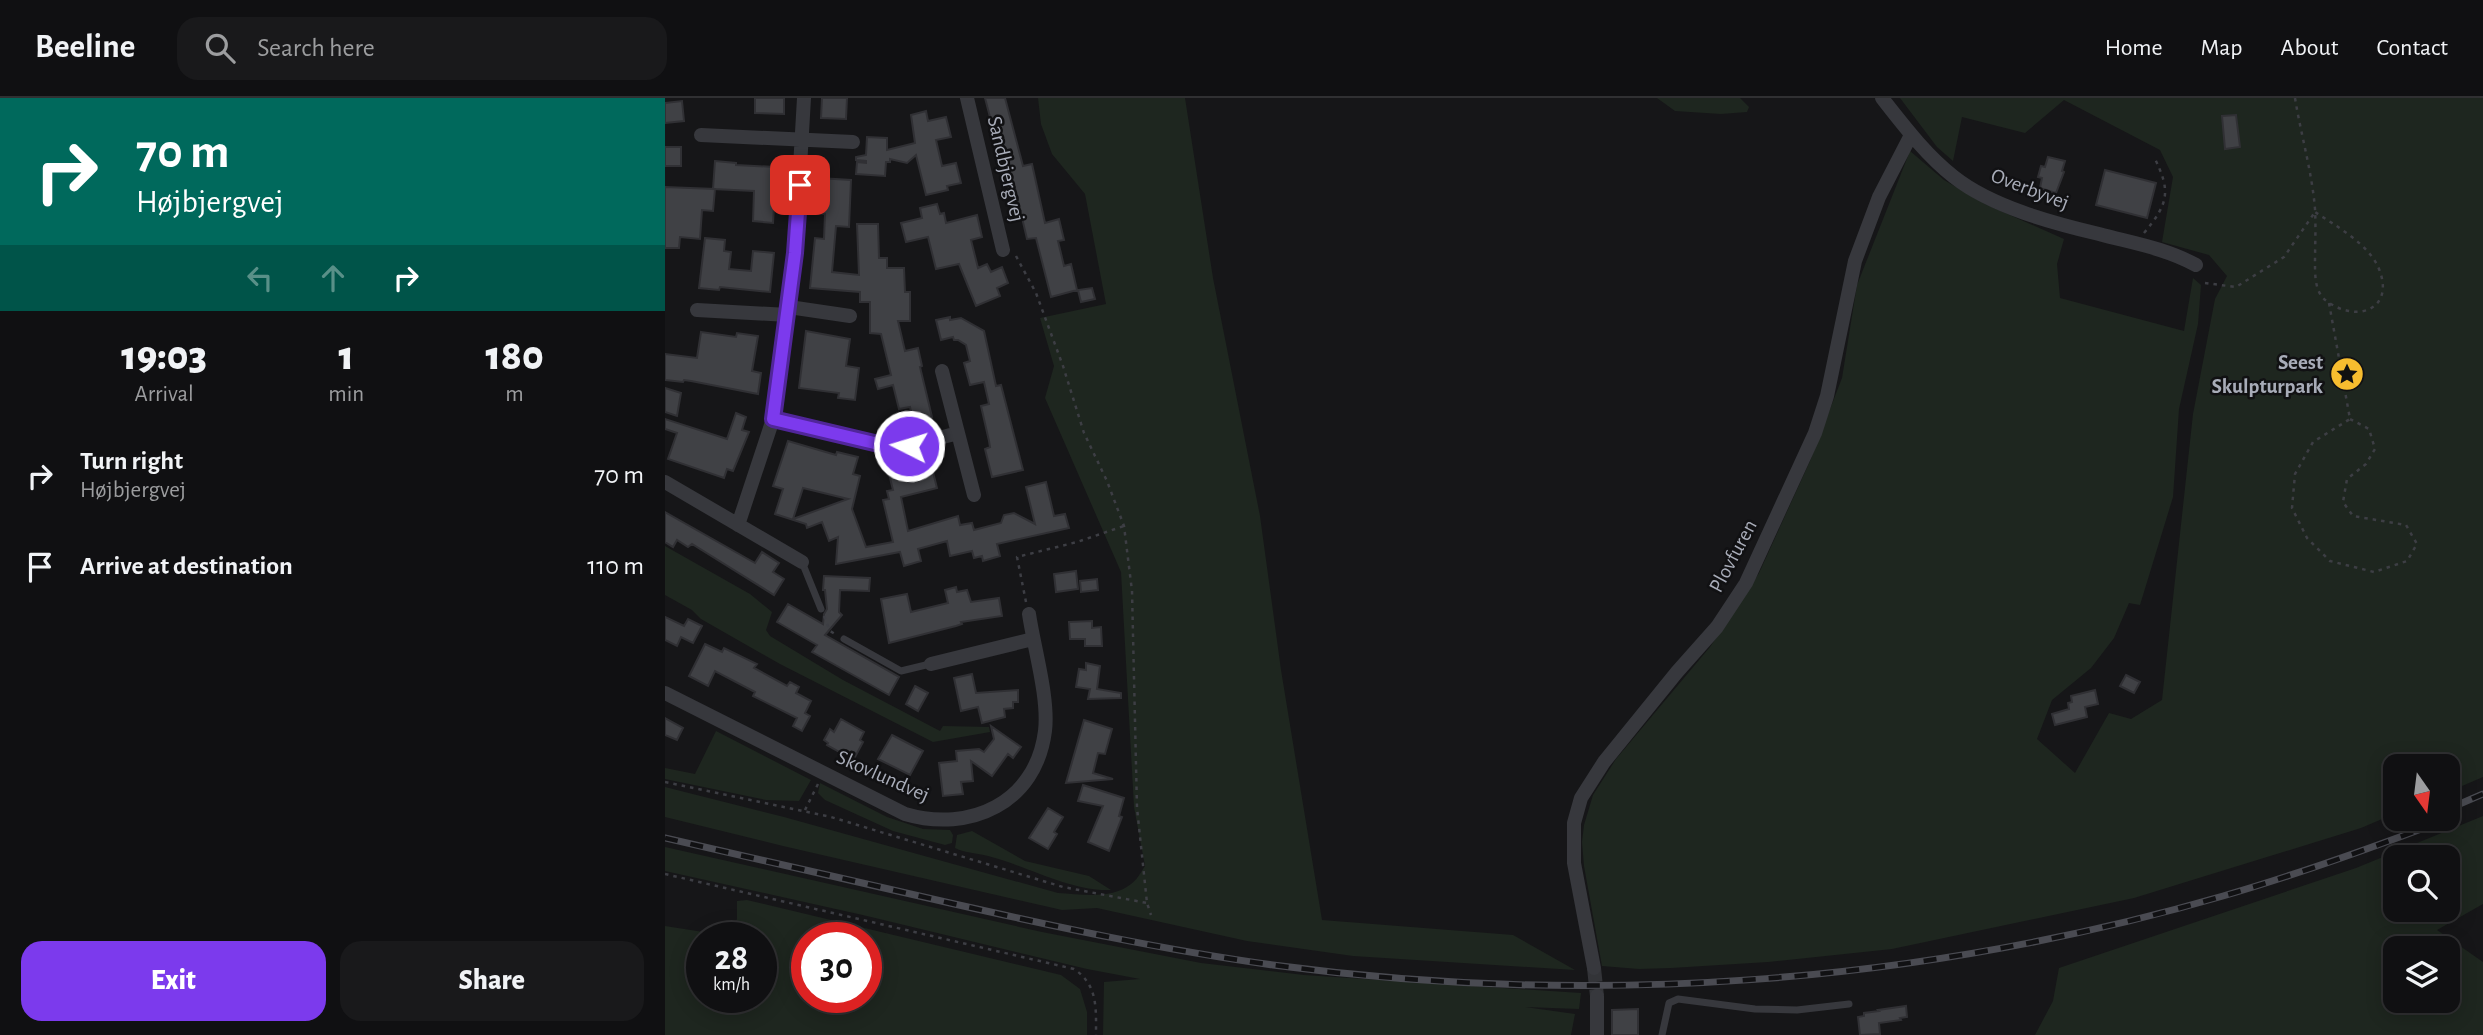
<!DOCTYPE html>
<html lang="en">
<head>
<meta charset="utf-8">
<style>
  :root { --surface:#101012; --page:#19191b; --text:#f1f3f6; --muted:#9c9d9f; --line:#303032; --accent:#7c3aed }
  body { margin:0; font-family:"Alegreya Sans",sans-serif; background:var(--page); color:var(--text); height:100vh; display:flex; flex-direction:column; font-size:26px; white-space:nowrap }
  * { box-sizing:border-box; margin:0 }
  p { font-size:23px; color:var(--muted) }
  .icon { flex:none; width:38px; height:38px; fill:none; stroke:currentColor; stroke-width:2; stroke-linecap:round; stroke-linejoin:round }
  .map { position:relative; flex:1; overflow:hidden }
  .sheet { display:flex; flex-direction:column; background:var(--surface); width:665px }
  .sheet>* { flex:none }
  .top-card { background:#00695c; color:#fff; overflow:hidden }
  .needle { width:46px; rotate:166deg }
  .fabs { position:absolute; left:1718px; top:656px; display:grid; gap:14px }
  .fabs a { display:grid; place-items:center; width:77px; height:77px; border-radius:14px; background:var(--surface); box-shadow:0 4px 18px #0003,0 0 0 2px var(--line); font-size:35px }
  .speed { position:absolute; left:21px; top:824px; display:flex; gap:14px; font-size:35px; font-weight:700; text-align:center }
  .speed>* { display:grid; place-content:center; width:91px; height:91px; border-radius:50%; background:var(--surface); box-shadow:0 4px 18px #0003,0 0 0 2px var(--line); line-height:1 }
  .speed small { font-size:18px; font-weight:400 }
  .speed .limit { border:10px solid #d22; background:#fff; color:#111 }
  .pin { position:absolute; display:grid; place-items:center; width:60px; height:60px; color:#fff; margin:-30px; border-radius:14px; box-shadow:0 4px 10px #0006 }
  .me { position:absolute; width:77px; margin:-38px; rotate:275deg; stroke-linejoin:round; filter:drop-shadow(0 0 5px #0008) }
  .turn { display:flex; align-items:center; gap:24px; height:147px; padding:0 21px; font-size:32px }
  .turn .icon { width:91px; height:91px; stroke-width:2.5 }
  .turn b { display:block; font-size:49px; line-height:60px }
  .lanes { display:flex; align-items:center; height:66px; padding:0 21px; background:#0003; justify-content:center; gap:35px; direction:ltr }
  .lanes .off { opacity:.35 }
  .eta { display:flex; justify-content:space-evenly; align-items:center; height:119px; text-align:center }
  .eta b { font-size:42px; font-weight:800; line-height:49px }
  .action { display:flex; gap:14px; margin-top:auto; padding:14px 21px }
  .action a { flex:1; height:80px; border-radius:21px; background:var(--accent); color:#fff; font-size:28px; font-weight:800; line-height:80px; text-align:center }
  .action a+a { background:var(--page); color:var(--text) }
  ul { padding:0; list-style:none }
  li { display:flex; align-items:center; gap:21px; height:91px; padding:0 21px }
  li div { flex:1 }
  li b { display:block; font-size:26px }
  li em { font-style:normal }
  header { display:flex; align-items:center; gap:42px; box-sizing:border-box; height:98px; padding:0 35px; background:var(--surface); border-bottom:2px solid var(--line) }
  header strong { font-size:33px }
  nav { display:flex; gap:38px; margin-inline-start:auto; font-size:24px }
  .search { width:490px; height:63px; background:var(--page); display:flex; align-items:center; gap:18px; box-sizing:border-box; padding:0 24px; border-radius:21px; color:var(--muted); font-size:26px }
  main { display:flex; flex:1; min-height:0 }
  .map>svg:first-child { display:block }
</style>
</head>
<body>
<header>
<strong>Beeline</strong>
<div class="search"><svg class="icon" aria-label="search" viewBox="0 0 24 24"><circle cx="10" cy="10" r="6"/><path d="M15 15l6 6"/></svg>Search here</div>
<nav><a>Home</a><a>Map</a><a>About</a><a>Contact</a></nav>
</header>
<main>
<section class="sheet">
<div class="top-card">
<div class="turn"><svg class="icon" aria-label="right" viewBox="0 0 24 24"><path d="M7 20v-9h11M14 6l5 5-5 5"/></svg><div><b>70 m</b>Højbjergvej</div></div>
<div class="lanes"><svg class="icon off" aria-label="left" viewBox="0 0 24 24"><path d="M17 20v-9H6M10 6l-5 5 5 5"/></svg><svg class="icon off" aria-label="ahead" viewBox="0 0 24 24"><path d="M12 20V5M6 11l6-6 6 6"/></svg><svg class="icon" aria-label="right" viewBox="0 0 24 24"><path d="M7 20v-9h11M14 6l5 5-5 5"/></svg></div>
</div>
<div class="eta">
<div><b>19:03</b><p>Arrival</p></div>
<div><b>1</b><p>min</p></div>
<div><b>180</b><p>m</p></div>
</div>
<ul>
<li><svg class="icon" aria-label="right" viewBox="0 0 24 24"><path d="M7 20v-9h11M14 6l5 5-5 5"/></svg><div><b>Turn right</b><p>Højbjergvej</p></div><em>70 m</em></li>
<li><svg class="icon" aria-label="arrive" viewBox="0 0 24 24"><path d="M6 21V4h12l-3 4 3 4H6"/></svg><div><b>Arrive at destination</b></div><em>110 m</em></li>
</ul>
<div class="action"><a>Exit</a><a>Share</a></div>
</section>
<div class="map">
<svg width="1818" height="937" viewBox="0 0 1818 937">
  <rect width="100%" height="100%" fill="#161618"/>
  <path fill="#1e261f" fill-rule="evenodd" d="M 373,0 L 520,0 L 548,180 L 595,418 L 616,572 L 657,822 L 848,837 L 910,872 L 688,858 L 582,843 L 432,810 L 397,812 L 118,748 L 0,719 L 0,689 L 119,719 L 393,795 C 416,796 446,802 466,786 C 472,782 476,774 480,768 L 469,709 L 456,474 L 380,300 L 389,268 L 375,220 L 441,206 L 420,96 L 387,56 L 376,26 Z
    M 992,0 L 1075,0 L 1084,9 L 1082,14 L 1056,16 L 1010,13 Z
    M 1235,0 L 1818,0 L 1818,679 L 1783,694 L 1783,668 L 1731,668 L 1731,715 L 1696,730 L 1469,800 L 1227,851 L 1103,864 L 1006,870 L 974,871 L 937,868 L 919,768 L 917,744 L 919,727 L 928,697 L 951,661 L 1045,549 L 1094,475 L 1145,363 L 1177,280 L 1192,187 L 1245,53 L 1279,82 L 1320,106 L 1399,141 L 1392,166 L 1395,200 L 1519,233 L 1528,180 L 1536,187 L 1533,226 L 1514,311 L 1508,399 L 1475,507 L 1464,505 L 1449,540 L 1426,570 L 1387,602 L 1372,641 L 1410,675 L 1444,615 L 1466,621 L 1497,602 L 1528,316 L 1550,201 L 1562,178 L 1544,157 L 1497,144 L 1508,79 L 1495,52 L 1399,2 L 1360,35 L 1297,19 L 1288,63 L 1272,49 Z
    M 0,448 L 85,496 L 107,514 L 101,532 L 105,538 L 178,582 L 275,633 L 278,628 L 324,629 L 325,634 L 268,644 L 115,566 L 36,521 L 27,512 L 0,497 Z
    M 51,633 L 146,682 L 134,703 L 101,702 L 0,681 L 0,670 L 30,676 Z
    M 155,685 L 222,719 L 258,731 L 285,732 L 288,737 L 287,745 L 280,747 L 228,733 L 160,702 L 153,695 Z
    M 1818,718 L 1818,806 L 1772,832 L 1818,864 L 1818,937 L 1370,937 L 1388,903 L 1394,870 L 1691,770 ZM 1731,760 L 1783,760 L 1783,812 L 1731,812 ZM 1731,850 L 1783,850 L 1783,903 L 1731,903 Z
    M 307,733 L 360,763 L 424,778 L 446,792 C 407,794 360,767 323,758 C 312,755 300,755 290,750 L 292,737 Z
    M 0,749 L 377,834 L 536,865 L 639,877 L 916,895 L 914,911 L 860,909 L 910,916 L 906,937 L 438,937 L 439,884 L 475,881 L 422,871 L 202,818 L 0,773 Z
    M 82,802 L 396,877 L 415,891 L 422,914 L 422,937 L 0,937 L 0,828 L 64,838 L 72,821 L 72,803 ZM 37,840 L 96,840 L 96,900 L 37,900 ZM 142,840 L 201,840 L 201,900 L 142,900 Z"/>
  <path fill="#404145" stroke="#303034" stroke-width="2" fill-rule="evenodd" d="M 90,0 L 119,0 L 119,16 L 90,15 Z
    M 157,0 L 182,0 L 181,21 L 156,20 Z
    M 320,0 L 340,0 L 358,68 L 367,66 L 380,125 L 394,121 L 399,142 L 393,143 L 399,168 L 406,166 L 412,192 L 386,199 L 371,140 L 362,141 L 350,90 L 344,92 Z
    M 17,3 L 19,23 L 0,25 L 0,5 Z
    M 261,13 L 263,23 L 281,19 L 286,39 L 271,42 L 277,68 L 291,65 L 296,85 L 282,88 L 283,92 L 261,97 L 251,57 L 242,65 L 225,61 L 225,64 L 221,64 L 220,78 L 191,76 L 192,64 L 201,65 L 201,63 L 191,62 L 191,59 L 201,57 L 202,39 L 222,40 L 222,52 L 250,45 L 246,17 Z
    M 1571,17 L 1575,49 L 1560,51 L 1557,18 Z
    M 0,49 L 16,49 L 16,68 L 0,68 Z
    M 1383,59 L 1400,63 L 1397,73 L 1399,74 L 1391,95 L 1375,90 L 1377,80 L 1373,79 L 1376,68 L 1380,69 Z
    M 50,63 L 71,65 L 71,67 L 111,69 L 111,74 L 115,74 L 114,95 L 110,94 L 108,125 L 88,123 L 89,93 L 48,91 Z
    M 1440,72 L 1491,85 L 1482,120 L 1431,107 Z
    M 154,80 L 186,82 L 184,129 L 171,128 L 167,174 L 194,177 L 192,126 L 213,126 L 214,160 L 222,160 L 222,170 L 239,170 L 240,194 L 245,194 L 245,223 L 233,223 L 240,253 L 253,250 L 257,268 L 255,269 L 267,319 L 248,323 L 245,309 L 234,311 L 228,287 L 213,291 L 210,281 L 226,277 L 216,236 L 205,235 L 205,204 L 195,204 L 195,194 L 145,190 L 150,140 L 159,141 L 160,116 L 152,115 Z
    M 0,89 L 50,91 L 48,113 L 37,112 L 35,141 L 15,139 L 14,150 L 0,150 Z
    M 272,106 L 275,116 L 279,115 L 281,125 L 312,117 L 317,139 L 306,142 L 313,170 L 322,166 L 326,174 L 337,169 L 343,185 L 332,190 L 335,198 L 311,208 L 294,166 L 271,171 L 263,139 L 241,144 L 236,125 L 257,120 L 255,110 Z
    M 40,140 L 60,142 L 59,153 L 66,154 L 64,171 L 86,173 L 88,153 L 109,155 L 105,194 L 55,189 L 54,192 L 34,190 Z
    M 427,190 L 430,201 L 416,204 L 413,192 Z
    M 285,219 L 285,222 L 296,220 L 319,233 L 331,288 L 336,287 L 358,372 L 327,379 L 320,351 L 325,349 L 324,343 L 316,308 L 324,306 L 319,284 L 305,287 L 299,265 L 305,263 L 301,247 L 293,242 L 289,242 L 288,239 L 276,242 L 271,222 Z
    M 141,233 L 185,241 L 181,268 L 194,270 L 190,302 L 173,300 L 174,295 L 134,290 Z
    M 36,234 L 71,239 L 72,235 L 93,238 L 87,273 L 96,275 L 93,296 L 26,283 L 19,282 L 18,284 L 0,282 L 0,256 L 32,260 Z
    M 0,290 L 16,295 L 12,318 L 0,314 Z
    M 71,315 L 81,319 L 77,332 L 84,334 L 68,373 L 62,371 L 59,380 L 3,361 L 12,335 L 0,331 L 0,321 L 62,341 Z
    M 123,343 L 171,357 L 172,354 L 193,359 L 188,376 L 195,378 L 187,411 L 201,449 L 228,444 L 218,402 L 224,401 L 222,393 L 228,392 L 223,372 L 244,366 L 246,375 L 260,372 L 261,375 L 268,374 L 272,390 L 236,399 L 243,433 L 293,418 L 295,427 L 307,425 L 309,432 L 336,425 L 339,417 L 349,415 L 370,426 L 361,389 L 381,384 L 389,418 L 400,416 L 404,430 L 332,446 L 335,458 L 318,463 L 317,458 L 309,460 L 307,453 L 285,458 L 282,443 L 253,451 L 256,463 L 239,468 L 235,454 L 171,466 L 173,439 L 164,443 L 157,424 L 142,430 L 141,426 L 110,416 L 118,391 L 108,388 ZM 138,390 L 183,401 L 128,421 Z
    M 0,414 L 90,465 L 97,454 L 114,465 L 108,474 L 119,481 L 109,497 L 27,446 L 23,449 L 12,442 L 8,449 L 0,444 Z
    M 411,473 L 413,491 L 391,494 L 389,476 Z
    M 159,478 L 205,480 L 204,493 L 175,492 L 174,514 L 177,517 L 160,537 L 234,579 L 224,597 L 147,554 L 152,547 L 112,524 L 123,506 L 158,526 L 159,516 L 162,511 L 160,492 L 158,492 Z
    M 432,481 L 433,492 L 416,494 L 415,483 Z
    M 291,489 L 292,494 L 302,492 L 306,504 L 334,500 L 337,518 L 296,524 L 297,526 L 291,528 L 224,545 L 216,501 L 242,496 L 246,514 L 283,505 L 280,492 Z
    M 0,519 L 19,528 L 23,521 L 37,528 L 28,545 L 16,539 L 12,548 L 0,542 Z
    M 427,523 L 427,530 L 436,529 L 437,548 L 420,548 L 420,541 L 405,541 L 404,524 Z
    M 40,546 L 57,554 L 59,550 L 92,566 L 89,570 L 122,588 L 125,584 L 134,589 L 131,595 L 146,603 L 140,615 L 145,618 L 137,633 L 128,628 L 132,620 L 88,598 L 90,594 L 50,573 L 43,588 L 24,578 Z
    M 421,565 L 435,568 L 432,591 L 456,595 L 456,600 L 423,601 L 425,591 L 411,589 L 414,571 L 421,572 Z
    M 307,576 L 311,595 L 353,592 L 353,604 L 348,604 L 348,610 L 339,611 L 340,619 L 317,625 L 313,609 L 296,613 L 289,580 Z
    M 1461,577 L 1475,584 L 1469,595 L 1455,588 Z
    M 250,588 L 263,595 L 253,613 L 241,606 Z
    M 1430,592 L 1433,606 L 1420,609 L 1422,619 L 1390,627 L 1387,616 L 1404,611 L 1403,605 L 1407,604 L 1406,598 Z
    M 0,620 L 18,630 L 12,642 L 0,637 Z
    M 176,621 L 199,634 L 195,642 L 198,644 L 190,659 L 181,655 L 180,657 L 162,647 L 163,645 L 159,642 L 165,631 L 169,634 Z
    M 419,622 L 447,631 L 440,656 L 433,655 L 428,675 L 448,681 L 401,685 Z
    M 326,628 L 356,649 L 348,660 L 343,656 L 327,678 L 306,663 L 308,683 L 296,684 L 298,696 L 278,698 L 274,665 L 292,663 L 291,653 L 314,651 L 319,654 L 329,641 Z
    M 227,637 L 258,653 L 245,677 L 213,661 Z
    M 418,687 L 459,700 L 454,718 L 457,719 L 444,753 L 423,744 L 438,708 L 413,703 Z
    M 383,710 L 398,719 L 389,734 L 392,736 L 383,751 L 364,740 Z
    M 1241,908 L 1242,919 L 1235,920 L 1236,922 L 1214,925 L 1215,936 L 1195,937 L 1193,919 L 1199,918 L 1199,915 L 1214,913 L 1213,912 Z
    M 973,911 L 973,937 L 947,937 L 947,912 Z"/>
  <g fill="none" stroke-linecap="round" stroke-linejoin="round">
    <path stroke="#333438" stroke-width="14" stroke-dasharray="14 7" stroke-linecap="butt" d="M 929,870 L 932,898"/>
    <path stroke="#3d3e44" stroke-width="2.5" stroke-dasharray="3.5 5" stroke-linecap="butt" d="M 1630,0 C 1636,37 1647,74 1650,111 C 1651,129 1650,148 1650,165 C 1650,179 1650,196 1663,204 C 1693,225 1730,211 1714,171 C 1704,146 1671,128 1650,114
      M 1479,135 C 1504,105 1506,93 1489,59
      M 351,158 L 371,195 L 398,268 L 419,335 L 442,383 L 459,428 L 467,493 L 472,710 L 482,805 L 486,817
      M 1540,185 L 1571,189 L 1619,159 L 1650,114
      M 1664,205 L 1685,321 L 1648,344 L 1630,376 L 1627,410 L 1642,440 L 1665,463 L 1709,474 L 1742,463 L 1752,446 L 1741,427 L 1688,418 L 1678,404 L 1682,381 L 1701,366 L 1710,351 L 1704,331 L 1685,321
      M 361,504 L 352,459 L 412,444 L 459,428
      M 159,518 L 165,533 L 170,536
      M 0,684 L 166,719 L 398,789 L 482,805
      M 140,712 L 153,686
      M 0,776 L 409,871 C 433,887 431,910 431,937"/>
    <path stroke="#37383d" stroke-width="7" d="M 137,464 L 156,511
      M 179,541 L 236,573 L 265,566
      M 997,937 L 1004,905 L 1013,901 L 1090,911 L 1132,912 L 1184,906"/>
    <path stroke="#37383d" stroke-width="14" d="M 302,0 L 338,152
      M 1217,0 C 1239,28 1261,57 1289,79 C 1327,109 1388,125 1434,136 C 1467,145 1500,150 1531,167
      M 36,37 L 188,44
      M 124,209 L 185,218
      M 32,212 L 123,217
      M 277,273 L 309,397
      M 108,321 L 222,348 L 244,348 L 293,335
      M 0,384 L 137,464
      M 73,427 L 108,321 L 130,155 L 139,0
      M 266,566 L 368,541
      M 0,595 L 240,716 C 305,735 371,705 380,633 C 384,600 369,550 364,516
      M 929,870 L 909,765 L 909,725 L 916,700 L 939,664 L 1012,574 L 1052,529 L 1081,485 L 1150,335 L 1162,298 L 1190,163 L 1214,99 L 1246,37
      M 932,898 L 932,937"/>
    <g stroke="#4a4b52" stroke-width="7">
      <path id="rail" d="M 1783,711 L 1818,696
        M 0,740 C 95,762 190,783 285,805 C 392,829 499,852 608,867 C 925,909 1251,887 1558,798 C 1634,776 1709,749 1783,721"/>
    </g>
    <use href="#rail" stroke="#111113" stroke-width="4.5" stroke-dasharray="13" stroke-linecap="butt"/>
  </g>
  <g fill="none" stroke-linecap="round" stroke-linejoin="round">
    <g stroke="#51269a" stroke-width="18">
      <path id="route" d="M 135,87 L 130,155 L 108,321 L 222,348 L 244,348"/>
    </g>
    <use href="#route" stroke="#7c3aed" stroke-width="12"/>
  </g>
  <defs>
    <g id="sight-disc" transform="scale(1.75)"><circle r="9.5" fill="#f7bd2f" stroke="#111113"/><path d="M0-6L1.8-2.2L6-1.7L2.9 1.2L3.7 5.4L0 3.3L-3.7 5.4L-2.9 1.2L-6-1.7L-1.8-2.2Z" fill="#111"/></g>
  </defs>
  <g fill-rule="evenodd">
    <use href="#sight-disc" x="1682" y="276"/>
  </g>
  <g text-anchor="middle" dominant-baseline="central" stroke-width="5" stroke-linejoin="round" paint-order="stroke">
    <g font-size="21" fill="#a8acb8" stroke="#111113">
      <text transform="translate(341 71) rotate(77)">Sandbjergvej</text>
      <text transform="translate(1365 91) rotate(21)">Overbyvej</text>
      <text transform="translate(1068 458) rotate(-62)">Plovfuren</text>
      <text transform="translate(218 678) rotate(24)">Skovlundvej</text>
    </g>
    <g font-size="21" font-weight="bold" fill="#a8acb8" stroke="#111113" text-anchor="end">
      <text x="1658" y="264">Seest<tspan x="1658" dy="24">Skulpturpark</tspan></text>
    </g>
  </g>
</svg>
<div class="fabs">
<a><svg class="needle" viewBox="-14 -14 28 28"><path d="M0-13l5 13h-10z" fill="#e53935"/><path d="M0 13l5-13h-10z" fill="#9c9d9f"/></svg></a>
<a><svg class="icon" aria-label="search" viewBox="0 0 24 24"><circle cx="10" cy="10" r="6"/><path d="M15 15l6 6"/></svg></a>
<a><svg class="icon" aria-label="layers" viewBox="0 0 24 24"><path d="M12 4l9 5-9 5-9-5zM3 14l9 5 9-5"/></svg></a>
</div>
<div class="speed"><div>28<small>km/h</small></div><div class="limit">30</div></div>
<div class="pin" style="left:135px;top:87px;background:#d93025"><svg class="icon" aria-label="arrive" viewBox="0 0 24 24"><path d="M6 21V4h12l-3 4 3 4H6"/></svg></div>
<svg class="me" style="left:244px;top:348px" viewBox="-20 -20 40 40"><circle r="17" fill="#7c3aed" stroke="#fff" stroke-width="3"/><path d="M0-11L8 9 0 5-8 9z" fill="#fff"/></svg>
</div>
</main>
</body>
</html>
